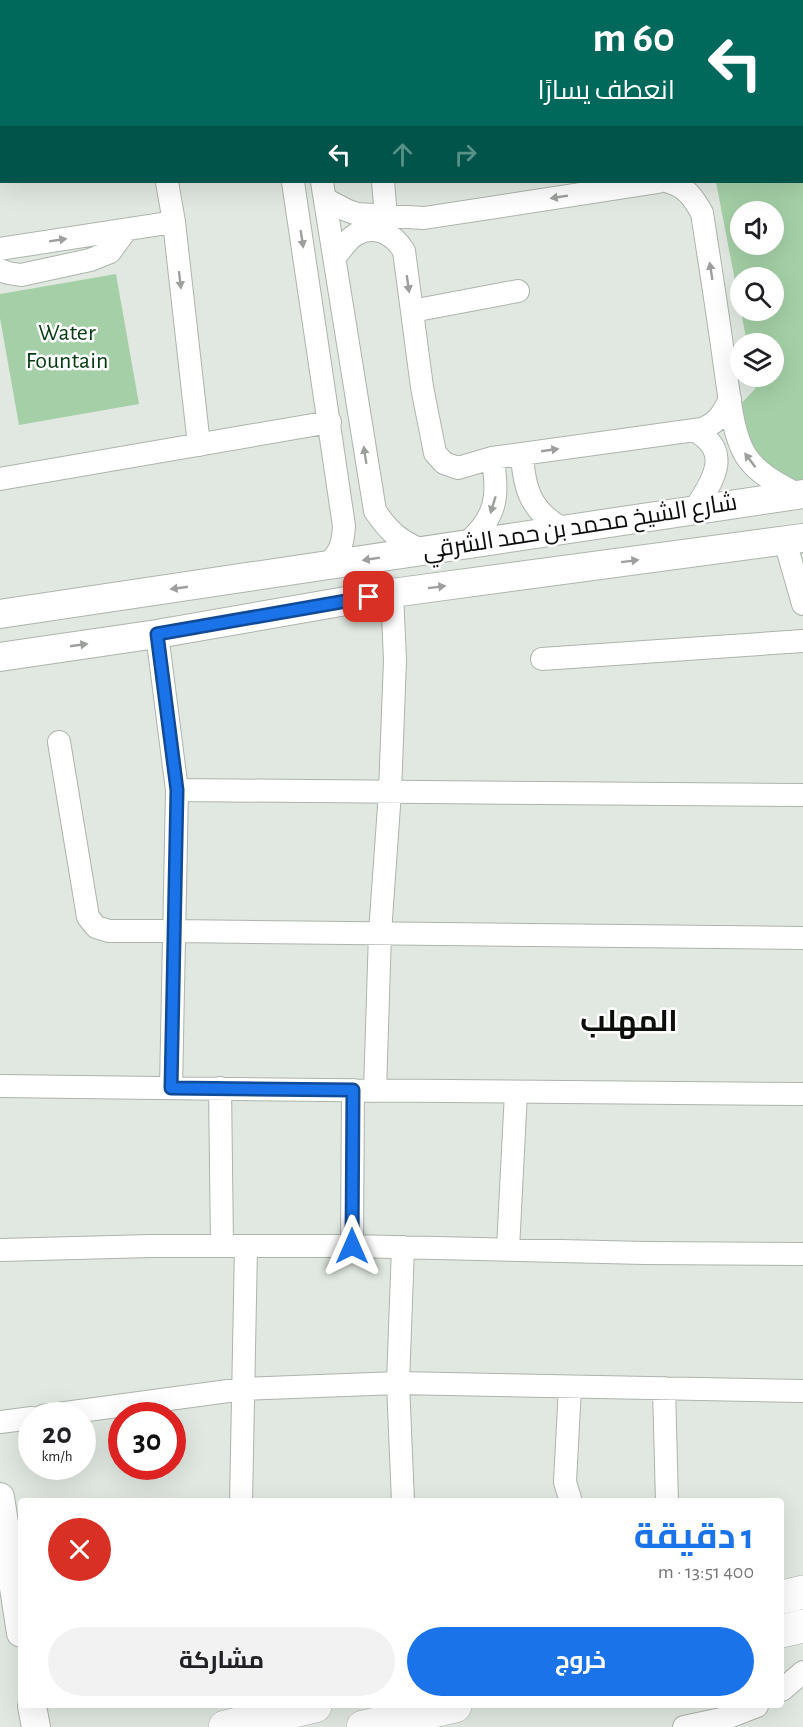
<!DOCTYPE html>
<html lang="ar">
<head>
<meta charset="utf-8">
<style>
  :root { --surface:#fff; --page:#f2f2f2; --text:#202124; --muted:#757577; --accent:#1a73e8 }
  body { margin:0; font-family:"Alegreya Sans",Cairo,sans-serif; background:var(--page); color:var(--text); direction:rtl; height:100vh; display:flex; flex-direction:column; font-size:22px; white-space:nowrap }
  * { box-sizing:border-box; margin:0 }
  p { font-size:20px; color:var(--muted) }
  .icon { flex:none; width:33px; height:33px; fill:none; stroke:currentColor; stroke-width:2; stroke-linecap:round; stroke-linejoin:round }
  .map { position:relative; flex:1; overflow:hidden; direction:ltr }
  .side { position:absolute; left:18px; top:1498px; width:766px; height:210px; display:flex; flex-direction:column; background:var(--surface); border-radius:6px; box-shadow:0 6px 24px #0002; direction:rtl }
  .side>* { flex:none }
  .banner { position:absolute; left:0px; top:0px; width:804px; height:183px; box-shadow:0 6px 24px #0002; direction:rtl; background:#00695c; color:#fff; overflow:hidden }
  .fabs { position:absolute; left:730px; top:201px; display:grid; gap:12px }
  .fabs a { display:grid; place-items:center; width:54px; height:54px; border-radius:50%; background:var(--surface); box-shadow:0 6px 24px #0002; font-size:30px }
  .speed { position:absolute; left:18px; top:1402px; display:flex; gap:12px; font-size:30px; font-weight:700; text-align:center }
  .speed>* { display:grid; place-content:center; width:78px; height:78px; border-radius:50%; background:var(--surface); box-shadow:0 6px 24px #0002; line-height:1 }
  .speed small { font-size:15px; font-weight:400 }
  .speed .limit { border:9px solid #d22; background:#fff; color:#111 }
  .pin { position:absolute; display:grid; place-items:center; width:51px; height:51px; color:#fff; margin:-26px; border-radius:12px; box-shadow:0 3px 9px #0006 }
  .me { position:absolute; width:66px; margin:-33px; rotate:0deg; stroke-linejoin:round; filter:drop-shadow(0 0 4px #0008) }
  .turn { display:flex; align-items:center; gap:21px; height:126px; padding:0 30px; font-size:27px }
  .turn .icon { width:78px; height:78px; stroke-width:2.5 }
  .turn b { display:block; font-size:42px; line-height:51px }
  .lanes { display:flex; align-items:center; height:57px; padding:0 30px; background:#0003; justify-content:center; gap:30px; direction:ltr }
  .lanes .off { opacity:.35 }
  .round { display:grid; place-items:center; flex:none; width:63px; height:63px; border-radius:32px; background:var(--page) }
  .overview { display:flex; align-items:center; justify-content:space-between; height:102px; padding:0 30px }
  h1 { font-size:36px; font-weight:700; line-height:45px; color:var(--accent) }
  .primary-button { display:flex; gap:12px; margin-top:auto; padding:12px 30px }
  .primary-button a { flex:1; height:69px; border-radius:36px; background:var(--accent); color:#fff; font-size:24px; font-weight:700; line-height:69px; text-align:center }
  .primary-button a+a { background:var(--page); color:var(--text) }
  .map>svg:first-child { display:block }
</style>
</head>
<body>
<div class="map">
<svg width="803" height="1727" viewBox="0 0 803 1727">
  <rect width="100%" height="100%" fill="#e1e8e1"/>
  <path fill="#a5d0a7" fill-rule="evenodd" d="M 803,89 L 803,483 L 774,481 L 745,453 L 734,411 L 755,389 L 753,377 L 774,376 L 774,344 L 747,343 L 716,182 L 802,182 ZM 741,212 L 774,212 L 774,244 L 741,244 ZM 741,278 L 774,278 L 774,310 L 741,310 Z
    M 116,274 L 139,404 L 19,425 L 0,318 L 0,294 Z"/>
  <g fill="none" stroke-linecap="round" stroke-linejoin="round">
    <g stroke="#acb4ac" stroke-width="24">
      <path id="minor" d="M 339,0 L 339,2
        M 470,2 L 480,0
        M 694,2 L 704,0
        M 0,73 L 2,73
        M 0,111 L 2,111
        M 167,182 L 174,222 L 199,445
        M 293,182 L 344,526 C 343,545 340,552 327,566
        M 322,182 L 375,511 C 390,533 399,540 423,551
        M 383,182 L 386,216
        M 669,182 C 686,187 693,197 702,213 C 710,264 718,316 725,367 C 729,393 732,434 746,456 C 758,474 778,484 797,494
        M 325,199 L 346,210 L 357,214 L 424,218 L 658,182
        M 0,249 L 174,222
        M 335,257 C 341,250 347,240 355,235 C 374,223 394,234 404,251 L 422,387 L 435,453 L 444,463 L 458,468 L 492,458 L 702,429 C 717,423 723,414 730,399
        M 0,270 L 8,273 L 21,275 L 90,260 L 110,252 L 126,230
        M 412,311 L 518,291
        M 694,430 C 734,452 712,481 695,509
        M 522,454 C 524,490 531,511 564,530
        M 0,479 L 330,422
        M 785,541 L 803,604
        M 466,544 C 496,518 500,496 492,458
        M 157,634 L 177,790 L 171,1088
        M 542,659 L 803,641
        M 59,742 L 88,917 L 96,927 L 109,931 L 174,931 L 803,938
        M 177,790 L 803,795
        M 0,1086 L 324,1090 L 803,1094
        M 220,1088 L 222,1246
        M 375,1091 L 380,933 L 390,792 L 395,660 L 392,593
        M 352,1246 L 353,1090
        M 508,1249 L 516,1092
        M 0,1250 L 151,1246 L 352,1246 L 645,1253 L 803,1254
        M 570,1387 L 565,1482 L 571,1502
        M 664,1388 L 667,1502
        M 43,1416 L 243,1389 L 398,1383 L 803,1391
        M 0,1422 L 32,1418
        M 241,1502 L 246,1247
        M 403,1502 L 398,1383 L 403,1247
        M 782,1690 L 803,1672
        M 684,1727 L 726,1718 L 757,1706"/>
    </g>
    <g stroke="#acb4ac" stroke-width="30">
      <path id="major" d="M 0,614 L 803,494
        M 0,657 L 157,634 L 392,593 L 803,538
        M 0,1497 L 21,1633
        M 32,1706 L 36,1727"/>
    </g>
    <g stroke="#acb4ac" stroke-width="34">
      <path id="highway" d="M 782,1597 L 803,1592
        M 782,1631 L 803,1626
        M 225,1727 L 315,1706
        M 363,1727 L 455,1706"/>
    </g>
    <use href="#minor" stroke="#fff" stroke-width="22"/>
    <use href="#major" stroke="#fff" stroke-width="28"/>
    <use href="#highway" stroke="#fff" stroke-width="33"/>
  </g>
  <defs><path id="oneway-solid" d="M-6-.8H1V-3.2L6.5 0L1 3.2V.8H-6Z" transform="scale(1.5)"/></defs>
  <g fill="#9d9f9d">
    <use href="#oneway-solid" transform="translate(559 197) rotate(171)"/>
    <use href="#oneway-solid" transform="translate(302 239) rotate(81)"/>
    <use href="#oneway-solid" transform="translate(58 240) rotate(-9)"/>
    <use href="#oneway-solid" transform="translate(711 271) rotate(-99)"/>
    <use href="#oneway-solid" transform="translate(180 280) rotate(83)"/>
    <use href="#oneway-solid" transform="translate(408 284) rotate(82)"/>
    <use href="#oneway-solid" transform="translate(550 450) rotate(-8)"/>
    <use href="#oneway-solid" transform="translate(365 455) rotate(-99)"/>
    <use href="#oneway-solid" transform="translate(750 460) rotate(-127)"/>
    <use href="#oneway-solid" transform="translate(493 505) rotate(107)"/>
    <use href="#oneway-solid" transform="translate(371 559) rotate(171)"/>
    <use href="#oneway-solid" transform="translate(630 561) rotate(-7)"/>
    <use href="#oneway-solid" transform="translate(437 587) rotate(-7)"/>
    <use href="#oneway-solid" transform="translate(179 588) rotate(172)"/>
    <use href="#oneway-solid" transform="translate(79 645) rotate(-8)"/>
  </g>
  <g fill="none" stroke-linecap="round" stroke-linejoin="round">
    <g stroke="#114b97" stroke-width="15">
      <path id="route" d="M 352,1246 L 353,1090 L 171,1088 L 177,790 L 157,634 L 369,597"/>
    </g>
    <use href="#route" stroke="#1a73e8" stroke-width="10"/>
  </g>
  <g text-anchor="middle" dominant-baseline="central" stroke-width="5" stroke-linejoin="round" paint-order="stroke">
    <g font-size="24" fill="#053c10" stroke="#fff">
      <text x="67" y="333">Water<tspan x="67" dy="28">Fountain</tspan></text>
    </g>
    <g font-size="24" fill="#0b0e0b" stroke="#fff">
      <text transform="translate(580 527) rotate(-9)">شارع الشيخ محمد بن حمد الشرقي</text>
    </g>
    <g font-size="30" font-weight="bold" fill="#0b0e0b" stroke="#fff">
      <text x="629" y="1022">المهلب</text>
    </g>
  </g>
</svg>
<div class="fabs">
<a><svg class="icon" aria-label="sound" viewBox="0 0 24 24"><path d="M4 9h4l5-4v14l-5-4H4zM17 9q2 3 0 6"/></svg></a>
<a><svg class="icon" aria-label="search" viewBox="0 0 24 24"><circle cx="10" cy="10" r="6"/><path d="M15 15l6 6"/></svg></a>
<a><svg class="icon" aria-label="layers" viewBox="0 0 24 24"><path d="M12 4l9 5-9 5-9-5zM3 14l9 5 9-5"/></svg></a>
</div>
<div class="speed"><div>20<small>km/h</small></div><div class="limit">30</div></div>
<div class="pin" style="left:369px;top:597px;background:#d93025"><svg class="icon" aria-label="arrive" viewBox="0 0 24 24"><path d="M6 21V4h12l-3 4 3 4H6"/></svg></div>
<svg class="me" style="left:352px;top:1246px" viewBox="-20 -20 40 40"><path d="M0-17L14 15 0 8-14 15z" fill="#1a73e8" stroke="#fff" stroke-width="4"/></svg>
<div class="banner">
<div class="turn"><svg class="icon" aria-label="left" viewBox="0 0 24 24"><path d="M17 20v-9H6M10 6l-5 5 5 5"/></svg><div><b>60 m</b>انعطف يسارًا</div></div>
<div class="lanes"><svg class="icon" aria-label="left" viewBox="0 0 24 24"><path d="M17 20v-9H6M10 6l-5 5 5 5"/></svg><svg class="icon off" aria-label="ahead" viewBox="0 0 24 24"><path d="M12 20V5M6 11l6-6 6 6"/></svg><svg class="icon off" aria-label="right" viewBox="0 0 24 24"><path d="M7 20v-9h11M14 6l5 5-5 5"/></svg></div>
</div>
<section class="side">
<div class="overview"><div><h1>1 دقيقة</h1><p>400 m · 13:51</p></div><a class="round" style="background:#d93025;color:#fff"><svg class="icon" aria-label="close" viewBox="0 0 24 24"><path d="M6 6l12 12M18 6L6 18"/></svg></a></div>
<div class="primary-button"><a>خروج</a><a>مشاركة</a></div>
</section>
</div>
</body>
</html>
